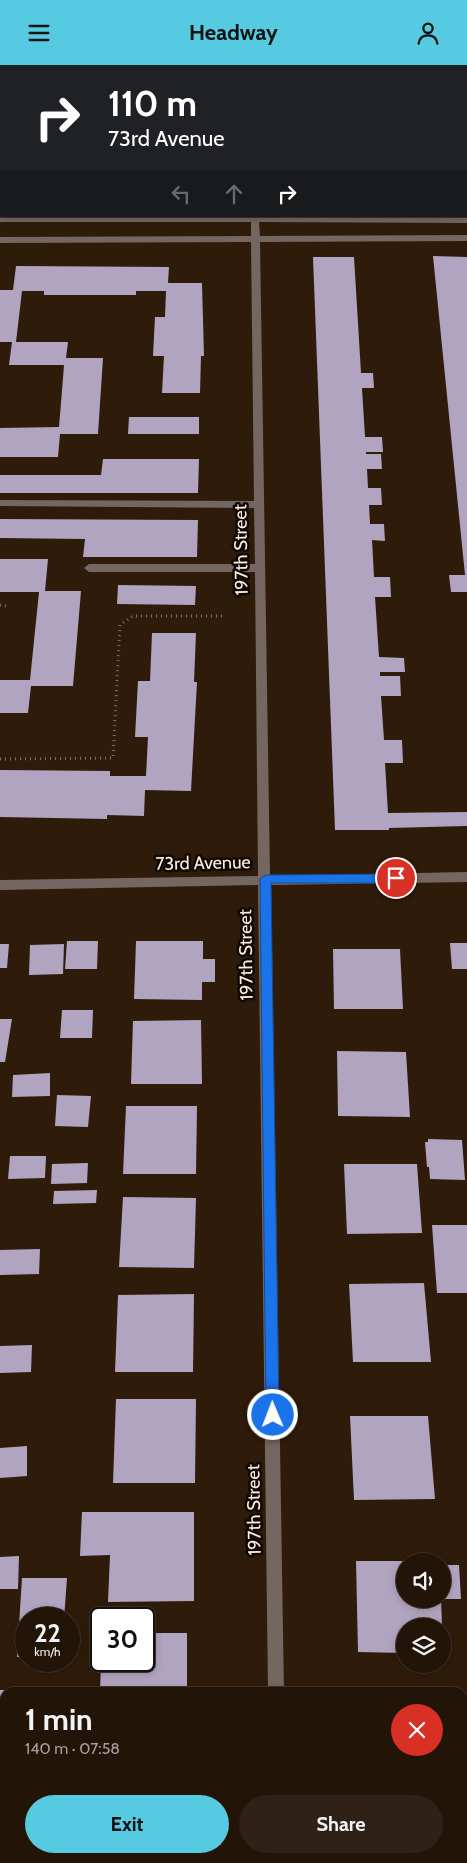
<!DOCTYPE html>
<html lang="en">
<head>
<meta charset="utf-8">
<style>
  :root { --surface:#231408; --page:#2f2116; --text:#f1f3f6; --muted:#a39e9c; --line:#403329; --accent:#55cae0 }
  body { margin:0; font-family:Cabin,sans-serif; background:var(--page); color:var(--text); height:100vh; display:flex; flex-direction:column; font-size:19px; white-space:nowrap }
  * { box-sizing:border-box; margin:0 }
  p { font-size:16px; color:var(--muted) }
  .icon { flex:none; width:28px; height:28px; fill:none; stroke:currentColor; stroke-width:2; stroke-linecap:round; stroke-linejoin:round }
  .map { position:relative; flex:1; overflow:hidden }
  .details { position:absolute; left:0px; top:1622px; width:468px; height:176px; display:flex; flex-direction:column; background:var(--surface); border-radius:15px 15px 0 0; box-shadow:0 2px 8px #0003,0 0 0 1px var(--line) }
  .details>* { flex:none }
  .hud { position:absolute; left:0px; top:0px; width:468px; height:152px; box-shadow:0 2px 8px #0003,0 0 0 1px var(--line); background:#202124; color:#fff; overflow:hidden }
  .controls { position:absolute; left:396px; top:1488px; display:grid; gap:10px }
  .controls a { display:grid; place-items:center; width:55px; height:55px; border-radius:50%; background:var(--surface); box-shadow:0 2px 8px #0003,0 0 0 1px var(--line); font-size:25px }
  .speed { position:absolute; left:15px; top:1542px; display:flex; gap:10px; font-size:25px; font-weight:700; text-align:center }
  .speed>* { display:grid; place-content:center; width:65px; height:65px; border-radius:50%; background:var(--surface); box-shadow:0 2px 8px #0003,0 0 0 1px var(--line); line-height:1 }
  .speed small { font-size:12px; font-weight:400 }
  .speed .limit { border:2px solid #111; border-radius:8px; background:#fff; color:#111 }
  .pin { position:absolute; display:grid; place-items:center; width:42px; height:42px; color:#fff; margin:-21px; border:2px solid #fff; border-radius:50%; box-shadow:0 1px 5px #0007 }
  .me { position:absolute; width:55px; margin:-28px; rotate:359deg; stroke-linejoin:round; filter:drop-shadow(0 0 4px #0008) }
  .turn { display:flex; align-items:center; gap:18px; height:105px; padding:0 25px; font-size:22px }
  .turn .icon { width:65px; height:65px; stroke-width:2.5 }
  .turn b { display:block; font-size:35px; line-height:42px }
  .lanes { display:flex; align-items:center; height:48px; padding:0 25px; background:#0003; justify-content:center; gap:25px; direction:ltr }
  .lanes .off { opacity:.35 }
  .round { display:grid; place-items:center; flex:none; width:52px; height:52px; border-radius:26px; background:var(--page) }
  .headline { display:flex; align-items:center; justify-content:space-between; height:85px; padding:0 25px }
  h1 { font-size:30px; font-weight:800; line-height:38px }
  .action { display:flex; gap:10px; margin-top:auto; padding:10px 25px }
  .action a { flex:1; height:58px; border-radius:30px; background:var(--accent); color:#111; font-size:20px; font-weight:800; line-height:58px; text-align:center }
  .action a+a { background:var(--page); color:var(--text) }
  header { display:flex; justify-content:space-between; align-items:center; height:65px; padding:0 25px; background:var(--accent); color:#111; font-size:22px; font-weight:800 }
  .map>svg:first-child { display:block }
</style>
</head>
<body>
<header><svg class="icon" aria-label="menu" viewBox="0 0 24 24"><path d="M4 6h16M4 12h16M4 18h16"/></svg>Headway<svg class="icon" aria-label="person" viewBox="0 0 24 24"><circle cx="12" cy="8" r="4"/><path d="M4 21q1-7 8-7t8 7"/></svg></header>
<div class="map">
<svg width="467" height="1798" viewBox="0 0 467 1798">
  <rect width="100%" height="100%" fill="#2f1b0a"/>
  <path fill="#b1a4c0" d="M 433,191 L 467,192 L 467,527 L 451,527 L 449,510 L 465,510 Z
    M 313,192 L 354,192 L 361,308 L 373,308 L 374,323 L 362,323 L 365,372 L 382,372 L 383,387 L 366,387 L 366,389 L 381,389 L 382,404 L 367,404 L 368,423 L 381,423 L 382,440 L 369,440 L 370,459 L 384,459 L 385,476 L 372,475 L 374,512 L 390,512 L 391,532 L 375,532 L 379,592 L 404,593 L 405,607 L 380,607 L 380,611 L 400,611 L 401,631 L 381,631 L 384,675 L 402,675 L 403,698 L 385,698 L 388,748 L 467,747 L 467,761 L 389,763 L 389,765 L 335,765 Z
    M 16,201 L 169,202 L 168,218 L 202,218 L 204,291 L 201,291 L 200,328 L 162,328 L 164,291 L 153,291 L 155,252 L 165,252 L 166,226 L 136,226 L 136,230 L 44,230 L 44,226 L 22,226 L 16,277 L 68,277 L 66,293 L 103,293 L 98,369 L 60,369 L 58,392 L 0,392 L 0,363 L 59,362 L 63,313 L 64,300 L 9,300 L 12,277 L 0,277 L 0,225 L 13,225 Z
    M 129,352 L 199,352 L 199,369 L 128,369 Z
    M 103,394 L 199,394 L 198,428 L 0,428 L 0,410 L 101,410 Z
    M 0,454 L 198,455 L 197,492 L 83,492 L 85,474 L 0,473 Z
    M 0,494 L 48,494 L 45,526 L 81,526 L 73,621 L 31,621 L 28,648 L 0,648 L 0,615 L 30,615 L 39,527 L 0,527 Z
    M 118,520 L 196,521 L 195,540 L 117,539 Z
    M 152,568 L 196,568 L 194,617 L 197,617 L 191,726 L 145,725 L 144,751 L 107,750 L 107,754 L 0,752 L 0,705 L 110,706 L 110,711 L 146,711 L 148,672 L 135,672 L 138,616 L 150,616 Z
    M 67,876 L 98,876 L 97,904 L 65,904 Z
    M 136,876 L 203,876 L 203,894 L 215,894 L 215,917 L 202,917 L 202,935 L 134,934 Z
    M 450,878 L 467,878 L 467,904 L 452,904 Z
    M 0,879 L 9,879 L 7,903 L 0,903 Z
    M 64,879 L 63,909 L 29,910 L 30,880 Z
    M 333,884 L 400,884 L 403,944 L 334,944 Z
    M 62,945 L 93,945 L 92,973 L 60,973 Z
    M 0,954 L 12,954 L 5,997 L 0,997 Z
    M 201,955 L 202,1019 L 131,1019 L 133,956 Z
    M 337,986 L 406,987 L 410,1052 L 338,1051 Z
    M 50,1008 L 50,1031 L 12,1032 L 13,1010 Z
    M 57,1030 L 91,1031 L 88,1062 L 55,1061 Z
    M 126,1041 L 197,1041 L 196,1109 L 123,1109 Z
    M 428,1074 L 462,1075 L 465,1115 L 430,1114 L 429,1102 L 427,1102 L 425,1077 L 428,1077 Z
    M 10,1091 L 46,1091 L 45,1113 L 8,1114 Z
    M 88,1098 L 87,1118 L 51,1119 L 52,1099 Z
    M 344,1099 L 417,1099 L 422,1168 L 347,1169 Z
    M 97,1125 L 96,1138 L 53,1139 L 54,1126 Z
    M 123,1132 L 196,1133 L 194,1203 L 119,1202 Z
    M 432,1160 L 467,1160 L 467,1228 L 437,1228 Z
    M 40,1184 L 39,1209 L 0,1210 L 0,1185 Z
    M 424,1218 L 431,1297 L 353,1297 L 349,1219 Z
    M 194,1229 L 193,1307 L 115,1307 L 118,1230 Z
    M 32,1280 L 31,1307 L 0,1308 L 0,1281 Z
    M 116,1334 L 196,1334 L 195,1418 L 113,1418 Z
    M 350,1351 L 428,1351 L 435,1434 L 354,1435 Z
    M 27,1381 L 27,1411 L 0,1413 L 0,1383 Z
    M 82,1447 L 194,1447 L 194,1536 L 108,1537 L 110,1490 L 80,1491 Z
    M 19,1491 L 18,1524 L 0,1524 L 0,1492 Z
    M 356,1496 L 405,1496 L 405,1534 L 441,1534 L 442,1561 L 405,1561 L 405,1588 L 358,1587 Z
    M 442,1500 L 459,1500 L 461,1534 L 442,1534 Z
    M 22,1513 L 67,1513 L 64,1554 L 26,1554 L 26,1592 L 17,1592 Z
    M 144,1568 L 187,1568 L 187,1628 L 100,1628 L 101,1596 L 144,1596 Z
    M 0,1625 L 9,1625 L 9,1628 L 5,1628 L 5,1660 L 0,1660 Z
    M 5,1794 L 49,1794 L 48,1798 L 5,1798 Z
    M 70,1794 L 184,1794 L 184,1798 L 70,1798 Z"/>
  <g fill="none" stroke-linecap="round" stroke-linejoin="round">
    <path stroke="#806e60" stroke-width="3" stroke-dasharray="1 4" stroke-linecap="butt" d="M 0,540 L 7,541
      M 0,694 L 113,693 L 120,560 L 133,551 L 224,551"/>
    <path fill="#746761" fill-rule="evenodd" d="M 250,0 L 258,0 L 258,1 L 250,1 Z
      M 0,151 L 467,152 L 467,158 L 259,157 L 260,171 L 467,170 L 467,176 L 260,177 L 270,811 L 467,807 L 467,817 L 271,820 L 284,1628 L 268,1628 L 258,820 L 0,825 L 0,815 L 258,811 L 255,507 L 89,507 L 84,503 L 89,499 L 255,499 L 254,443 L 0,441 L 0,435 L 254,436 L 251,177 L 0,178 L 0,172 L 251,171 L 251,157 L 0,157 Z
      M 271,1794 L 287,1794 L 287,1798 L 271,1798 Z"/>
  </g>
  <path fill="#1a73e8" stroke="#114b97" d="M 396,809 L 402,813 L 396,818 L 271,818 L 279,1350 L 277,1354 L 273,1356 L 268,1354 L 266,1350 L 260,814 L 266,810 Z"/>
  <g text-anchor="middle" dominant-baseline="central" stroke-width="5" stroke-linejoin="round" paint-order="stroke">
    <g font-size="18" fill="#feefe5" stroke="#100803">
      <text transform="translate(241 485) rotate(-91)">197th Street</text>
      <text transform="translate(203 798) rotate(-1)">73rd Avenue</text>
      <text transform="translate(246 890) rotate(-91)">197th Street</text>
      <text transform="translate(254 1445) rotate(-91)">197th Street</text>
    </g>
  </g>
</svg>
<div class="controls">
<a><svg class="icon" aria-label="sound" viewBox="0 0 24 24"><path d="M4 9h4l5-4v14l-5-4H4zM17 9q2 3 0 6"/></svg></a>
<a><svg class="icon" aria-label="layers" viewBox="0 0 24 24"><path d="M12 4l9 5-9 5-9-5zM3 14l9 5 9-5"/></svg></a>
</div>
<div class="speed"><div>22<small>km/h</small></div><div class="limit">30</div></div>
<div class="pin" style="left:396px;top:813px;background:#d93025"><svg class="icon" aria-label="arrive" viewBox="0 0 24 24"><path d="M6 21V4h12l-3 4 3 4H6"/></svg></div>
<svg class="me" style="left:273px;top:1350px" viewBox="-20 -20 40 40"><circle r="17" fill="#1a73e8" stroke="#fff" stroke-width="3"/><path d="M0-11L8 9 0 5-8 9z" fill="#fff"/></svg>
<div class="hud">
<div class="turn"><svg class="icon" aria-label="right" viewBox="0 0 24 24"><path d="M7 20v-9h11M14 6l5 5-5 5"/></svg><div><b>110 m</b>73rd Avenue</div></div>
<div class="lanes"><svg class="icon off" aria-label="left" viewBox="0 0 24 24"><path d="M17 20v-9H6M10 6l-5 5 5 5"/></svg><svg class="icon off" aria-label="ahead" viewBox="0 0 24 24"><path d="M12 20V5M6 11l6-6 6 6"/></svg><svg class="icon" aria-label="right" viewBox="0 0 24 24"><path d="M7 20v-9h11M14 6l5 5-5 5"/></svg></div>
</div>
<section class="details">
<div class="headline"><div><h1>1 min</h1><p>140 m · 07:58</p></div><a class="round" style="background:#d93025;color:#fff"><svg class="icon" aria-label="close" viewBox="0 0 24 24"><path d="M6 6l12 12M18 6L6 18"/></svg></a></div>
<div class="action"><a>Exit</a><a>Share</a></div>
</section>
</div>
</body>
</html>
